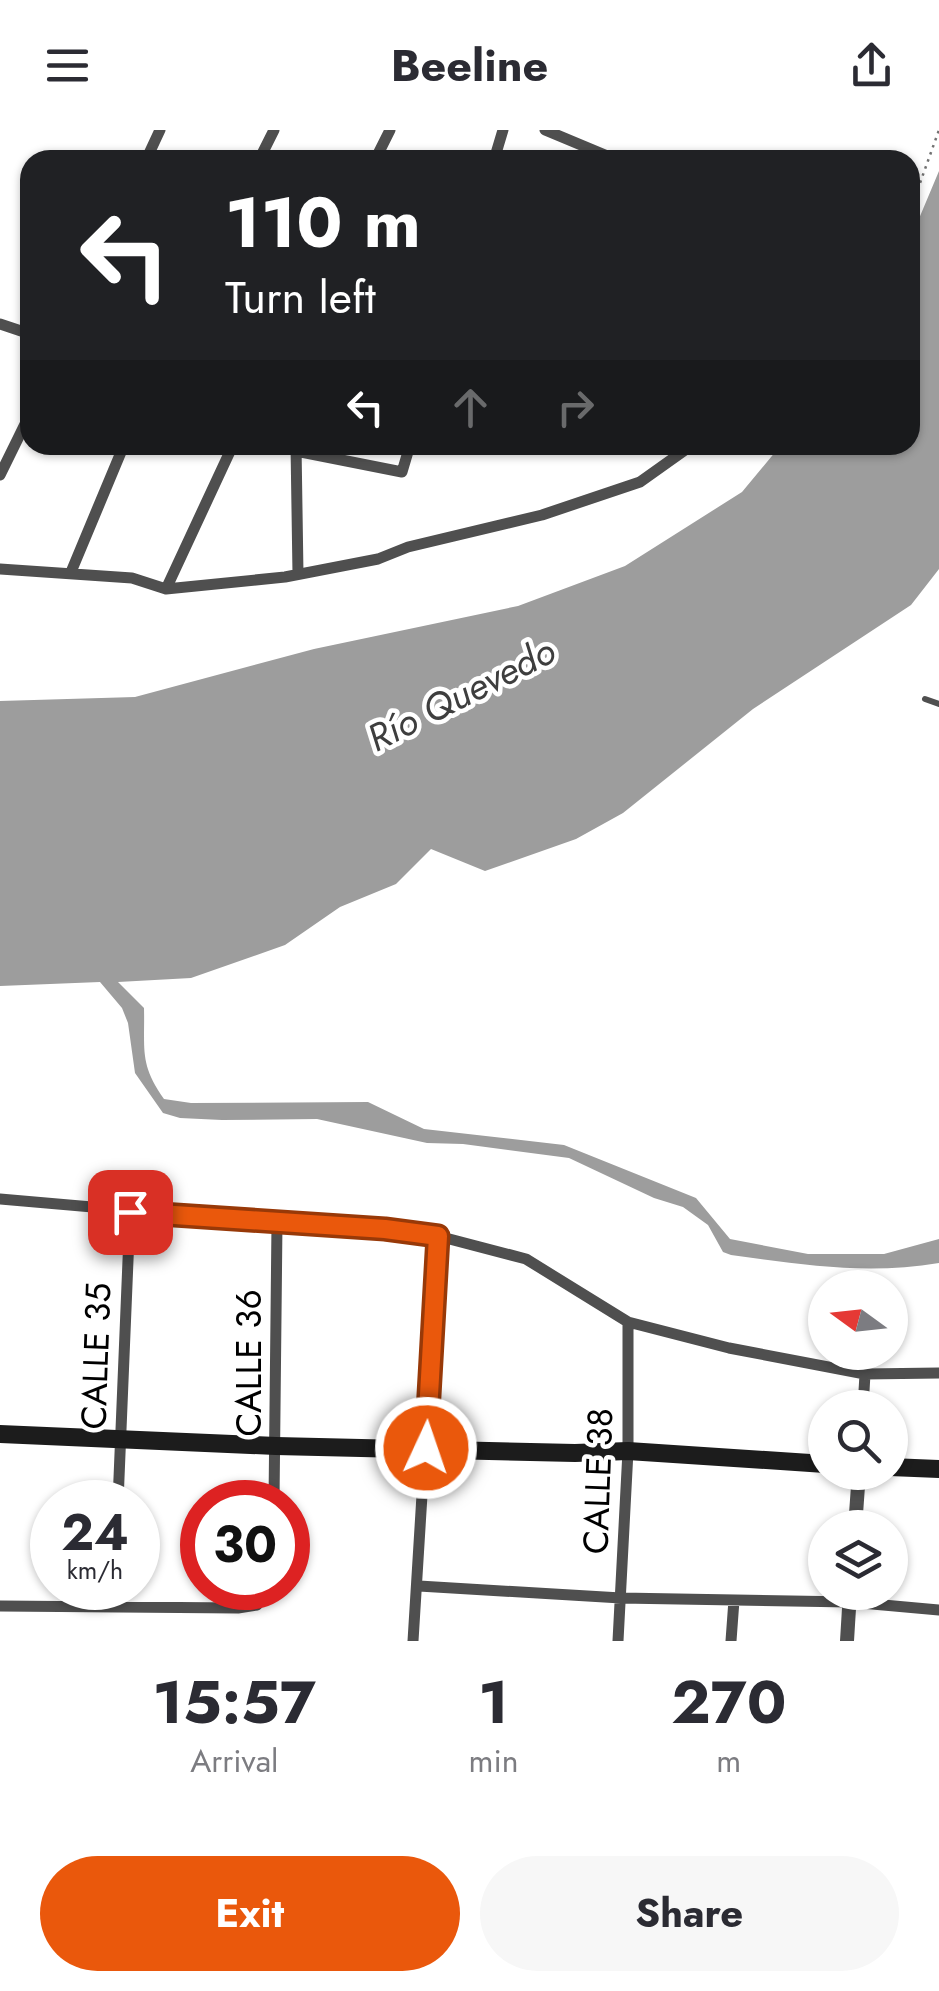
<!DOCTYPE html>
<html lang="en">
<head>
<meta charset="utf-8">
<style>
  :root { --surface:#fff; --page:#f7f7f7; --text:#2b2b33; --muted:#7c7c81; --accent:#ea580c }
  body { margin:0; font-family:Jost,sans-serif; background:var(--page); color:var(--text); height:100vh; display:flex; flex-direction:column; font-size:38px; white-space:nowrap }
  * { box-sizing:border-box; margin:0 }
  p { font-size:32px; color:var(--muted) }
  .icon { flex:none; width:55px; height:55px; fill:none; stroke:currentColor; stroke-width:2; stroke-linecap:round; stroke-linejoin:round }
  .map { position:relative; height:1511px; overflow:hidden }
  .details { display:flex; flex-direction:column; background:var(--surface); flex:1 }
  .details>* { flex:none }
  .guide { position:absolute; left:20px; top:20px; width:900px; height:305px; border-radius:30px; box-shadow:0 2px 8px #0004; background:#202124; color:#fff; overflow:hidden }
  .needle { width:65px; rotate:285deg }
  .controls { position:absolute; left:808px; top:1140px; display:grid; gap:20px }
  .controls a { display:grid; place-items:center; width:100px; height:100px; border-radius:50%; background:var(--surface); box-shadow:0 2px 8px #0004; font-size:50px }
  .speed { position:absolute; left:30px; top:1350px; display:flex; gap:20px; font-size:50px; font-weight:700; text-align:center }
  .speed>* { display:grid; place-content:center; width:130px; height:130px; border-radius:50%; background:var(--surface); box-shadow:0 2px 8px #0004; line-height:1 }
  .speed small { font-size:25px; font-weight:400 }
  .speed .limit { border:15px solid #d22; background:#fff; color:#111 }
  .pin { position:absolute; display:grid; place-items:center; width:85px; height:85px; color:#fff; margin:-42px; border-radius:20px; box-shadow:0 5px 15px #0006 }
  .me { position:absolute; width:110px; margin:-55px; rotate:3deg; stroke-linejoin:round; filter:drop-shadow(0 0 8px #0008) }
  .turn { display:flex; align-items:center; gap:35px; height:210px; padding:0 40px; font-size:45px }
  .turn .icon { width:130px; height:130px; stroke-width:2.5 }
  .turn b { display:block; font-size:70px; line-height:85px }
  .lanes { display:flex; align-items:center; height:95px; padding:0 40px; background:#0003; justify-content:center; gap:50px; direction:ltr }
  .lanes .off { opacity:.35 }
  .eta { display:flex; justify-content:space-evenly; align-items:center; height:170px; text-align:center }
  .eta b { font-size:60px; font-weight:700; line-height:70px }
  .primary-button { display:flex; gap:20px; margin-top:auto; padding:20px 40px }
  .primary-button a { flex:1; height:115px; border-radius:60px; background:var(--accent); color:#fff; font-size:40px; font-weight:700; line-height:115px; text-align:center }
  .primary-button a+a { background:var(--page); color:var(--text) }
  header { display:flex; justify-content:space-between; align-items:center; height:130px; padding:0 40px; background:var(--surface); font-size:45px; font-weight:700 }
  .map>svg:first-child { display:block }
</style>
</head>
<body>
<header><svg class="icon" aria-label="menu" viewBox="0 0 24 24"><path d="M4 6h16M4 12h16M4 18h16"/></svg>Beeline<svg class="icon" aria-label="share" viewBox="0 0 24 24"><path d="M12 15V3M7 8l5-5 5 5M5 13v7h14v-7"/></svg></header>
<div class="map">
<svg width="939" height="1511" viewBox="0 0 939 1511">
  <rect width="100%" height="100%" fill="#fff"/>
  <path fill="#9d9d9d" d="M 939,41 L 939,439 L 911,475 L 753,579 L 623,683 L 576,709 L 485,741 L 431,719 L 396,754 L 340,777 L 285,815 L 191,848 L 118,852 L 144,878 C 145,919 139,934 164,969 L 191,973 L 368,972 L 424,999 L 564,1015 L 696,1068 L 730,1109 L 808,1124 L 884,1124 L 939,1109 L 939,1133 C 868,1145 802,1135 731,1125 L 723,1122 L 708,1095 L 683,1077 L 654,1068 L 569,1028 L 463,1014 L 427,1013 L 317,989 L 222,990 L 180,988 L 163,983 L 135,943 L 128,893 L 122,878 L 100,852 L 0,856 L 0,571 L 135,567 L 314,519 L 518,476 L 625,436 L 742,362 L 781,315 L 910,315 L 910,110 Z"/>
  <g fill="none" stroke-linecap="round" stroke-linejoin="round">
    <path stroke="#717171" stroke-width="2.5" stroke-dasharray="2.5 5" stroke-linecap="butt" d="M 910,81 L 939,0"/>
    <path stroke="#4f4f4f" stroke-width="6" d="M 925,569 L 939,574"/>
    <path stroke="#4f4f4f" stroke-width="11" d="M 545,0 L 617,30
      M 146,30 L 160,0
      M 259,30 L 274,0
      M 375,30 L 390,0
      M 494,30 L 503,0
      M 0,194 L 30,204
      M 296,315 L 298,444
      M 296,321 L 402,342 L 410,315
      M 0,345 L 30,284
      M 0,439 L 132,448 L 166,459 L 285,447 L 378,429 L 408,417 L 542,385 L 640,352 L 692,315
      M 71,442 L 124,315
      M 166,459 L 233,315
      M 0,1069 L 277,1093 L 385,1099 L 438,1106 L 526,1129 L 628,1192 L 729,1218 L 865,1244 L 939,1243
      M 863,1278 L 865,1244
      M 118,1372 L 130,1082
      M 274,1372 L 277,1093
      M 419,1456 L 621,1468 L 850,1472 L 939,1480
      M 0,1476 L 238,1478 L 257,1475 L 271,1458
      M 114,1476 L 115,1458
      M 413,1511 L 438,1106
      M 618,1511 L 628,1321 L 628,1192
      M 731,1511 L 734,1470"/>
    <path stroke="#4f4f4f" stroke-width="14" d="M 855,1398 L 859,1342
      M 847,1511 L 850,1462"/>
    <path stroke="#1c1c1c" stroke-width="18" d="M 0,1304 L 276,1316 L 575,1323 L 628,1321 L 825,1334
      M 890,1337 L 939,1339"/>
  </g>
  <g fill="none" stroke-linecap="round" stroke-linejoin="round">
    <g stroke="#983908" stroke-width="25">
      <path id="route" d="M 130,1082 L 385,1099 L 438,1106 L 426,1318"/>
    </g>
    <use href="#route" stroke="#ea580c" stroke-width="18"/>
  </g>
  <g text-anchor="middle" dominant-baseline="central" stroke-width="9" stroke-linejoin="round" paint-order="stroke">
    <g font-size="35" fill="#000" stroke="#fff">
      <text transform="translate(96 1226) rotate(-88)">CALLE 35</text>
      <text transform="translate(249 1233) rotate(-90)">CALLE 36</text>
      <text transform="translate(598 1351) rotate(-88)">CALLE 38</text>
    </g>
    <g font-size="38" font-style="italic" fill="#3e3e3e" stroke="#fff">
      <text transform="translate(461 564) rotate(-27)">Río Quevedo</text>
    </g>
  </g>
</svg>
<div class="controls">
<a><svg class="needle" viewBox="-14 -14 28 28"><path d="M0-13l5 13h-10z" fill="#e53935"/><path d="M0 13l5-13h-10z" fill="#7c7c81"/></svg></a>
<a><svg class="icon" aria-label="search" viewBox="0 0 24 24"><circle cx="10" cy="10" r="6"/><path d="M15 15l6 6"/></svg></a>
<a><svg class="icon" aria-label="layers" viewBox="0 0 24 24"><path d="M12 4l9 5-9 5-9-5zM3 14l9 5 9-5"/></svg></a>
</div>
<div class="speed"><div>24<small>km/h</small></div><div class="limit">30</div></div>
<div class="pin" style="left:130px;top:1082px;background:#d93025"><svg class="icon" aria-label="arrive" viewBox="0 0 24 24"><path d="M6 21V4h12l-3 4 3 4H6"/></svg></div>
<svg class="me" style="left:426px;top:1318px" viewBox="-20 -20 40 40"><circle r="17" fill="#ea580c" stroke="#fff" stroke-width="3"/><path d="M0-11L8 9 0 5-8 9z" fill="#fff"/></svg>
<div class="guide">
<div class="turn"><svg class="icon" aria-label="left" viewBox="0 0 24 24"><path d="M17 20v-9H6M10 6l-5 5 5 5"/></svg><div><b>110 m</b>Turn left</div></div>
<div class="lanes"><svg class="icon" aria-label="left" viewBox="0 0 24 24"><path d="M17 20v-9H6M10 6l-5 5 5 5"/></svg><svg class="icon off" aria-label="ahead" viewBox="0 0 24 24"><path d="M12 20V5M6 11l6-6 6 6"/></svg><svg class="icon off" aria-label="right" viewBox="0 0 24 24"><path d="M7 20v-9h11M14 6l5 5-5 5"/></svg></div>
</div>
</div>
<section class="details">
<div class="eta">
<div><b>15:57</b><p>Arrival</p></div>
<div><b>1</b><p>min</p></div>
<div><b>270</b><p>m</p></div>
</div>
<div class="primary-button"><a>Exit</a><a>Share</a></div>
</section>
</body>
</html>
